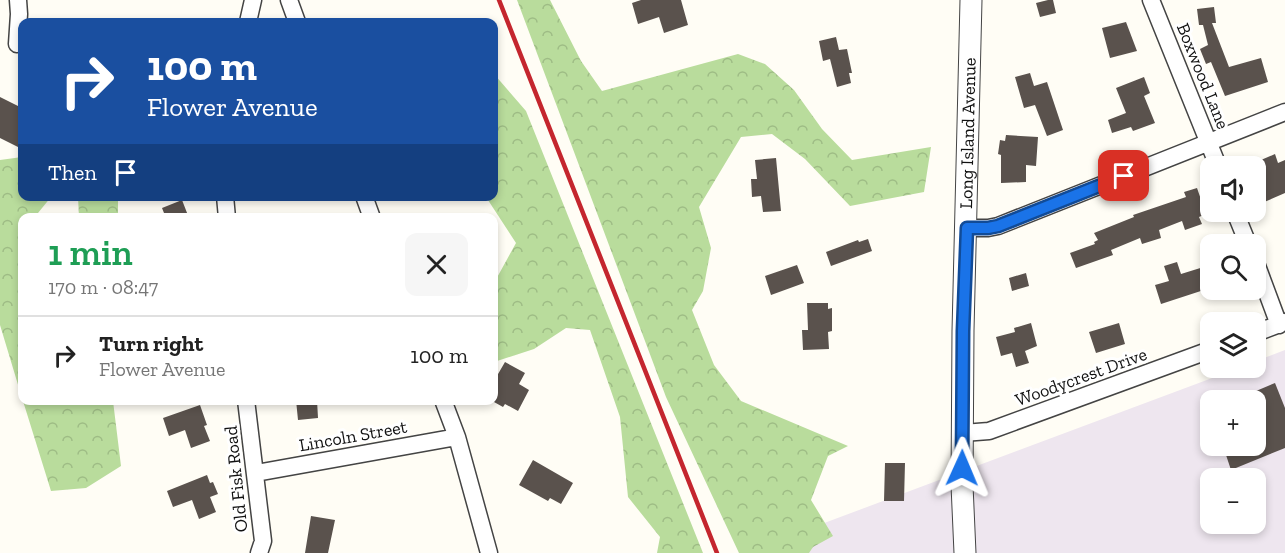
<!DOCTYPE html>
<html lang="en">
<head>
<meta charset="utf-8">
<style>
  :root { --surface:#fff; --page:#f6f6f6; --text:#222; --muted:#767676; --line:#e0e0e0 }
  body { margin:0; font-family:"Zilla Slab",serif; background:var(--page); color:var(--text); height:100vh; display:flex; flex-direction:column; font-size:22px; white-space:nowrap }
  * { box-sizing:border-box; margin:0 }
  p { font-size:20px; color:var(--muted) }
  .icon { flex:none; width:33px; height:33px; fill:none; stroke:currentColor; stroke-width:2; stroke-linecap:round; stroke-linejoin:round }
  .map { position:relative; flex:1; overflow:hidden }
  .panel { position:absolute; left:18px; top:213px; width:480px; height:192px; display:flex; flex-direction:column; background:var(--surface); border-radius:12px; box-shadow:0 3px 9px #0003 }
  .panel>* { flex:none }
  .guide { position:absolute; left:18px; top:18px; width:480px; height:183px; border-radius:12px; box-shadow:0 3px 9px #0003; background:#1a4fa0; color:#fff; overflow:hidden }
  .buttons { position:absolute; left:1200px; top:156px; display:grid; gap:12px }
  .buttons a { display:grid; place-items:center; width:66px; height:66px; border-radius:12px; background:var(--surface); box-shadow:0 3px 9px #0003; font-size:30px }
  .pin { position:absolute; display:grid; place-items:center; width:51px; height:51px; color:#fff; margin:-26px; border-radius:12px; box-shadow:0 3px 9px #0006 }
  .me { position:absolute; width:66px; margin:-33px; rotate:1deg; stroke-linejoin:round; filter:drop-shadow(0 0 4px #0008) }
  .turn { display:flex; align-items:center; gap:21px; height:126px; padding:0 30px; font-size:27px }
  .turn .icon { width:78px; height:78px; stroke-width:2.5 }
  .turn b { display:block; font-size:42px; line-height:51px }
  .then { display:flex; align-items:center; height:57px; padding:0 30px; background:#0003; gap:12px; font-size:22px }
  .round { display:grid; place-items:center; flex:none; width:63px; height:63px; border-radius:12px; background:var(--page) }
  .summary { display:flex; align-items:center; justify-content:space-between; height:102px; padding:0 30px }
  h1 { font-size:36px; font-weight:600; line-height:45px; color:#1e9e55 }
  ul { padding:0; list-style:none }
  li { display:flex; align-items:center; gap:18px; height:78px; padding:0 30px; border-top:2px solid var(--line) }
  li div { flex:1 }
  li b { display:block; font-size:22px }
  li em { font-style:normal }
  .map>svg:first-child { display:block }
</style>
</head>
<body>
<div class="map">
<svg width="1285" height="553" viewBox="0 0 1285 553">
  <defs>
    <pattern id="forest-crowns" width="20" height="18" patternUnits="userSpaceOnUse" patternTransform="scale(1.5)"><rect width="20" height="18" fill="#b9dc9c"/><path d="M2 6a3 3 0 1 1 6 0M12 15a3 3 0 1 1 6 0" fill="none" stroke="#9ebc85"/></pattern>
  </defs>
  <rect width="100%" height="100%" fill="#fffdf5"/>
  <path fill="#eee6ef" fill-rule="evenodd" d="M 1285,350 L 1285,553 L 744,553 L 1239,368 L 1256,368 L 1256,361 ZM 1210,400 L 1256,400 L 1256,446 L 1210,446 ZM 1210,478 L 1256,478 L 1256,524 L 1210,524 Z"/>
  <path fill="url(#forest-crowns)" d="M 517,0 L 550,0 L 581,61 L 602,91 L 738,54 L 765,64 L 794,90 L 822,129 L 852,160 L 931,147 L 924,192 L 850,206 L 805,159 L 772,134 L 741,137 L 699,207 L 711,248 L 703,291 L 692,310 L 714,365 L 741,401 L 848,446 L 828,456 L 811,500 L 833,536 L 813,547 L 809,553 L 739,553 L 666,397 Z
    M 494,74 L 526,111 L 703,553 L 657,553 L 660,537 L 628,497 L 620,417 L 590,330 L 566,328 L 534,349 L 494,362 L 494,283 L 516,243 L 486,197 L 494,196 Z
    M 22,157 L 22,196 L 51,197 L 38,213 L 37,217 L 22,218 L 22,398 L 0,325 L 0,160 Z
    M 78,197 L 118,197 L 118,217 L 79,217 Z
    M 23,401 L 113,401 L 121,466 L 86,488 L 51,491 Z"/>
  <path fill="#5a524d" d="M 641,0 L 681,0 L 688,25 L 664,33 L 659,17 L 638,24 L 632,3 Z
    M 1048,0 L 1053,0 L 1056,13 L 1040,17 L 1036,3 Z
    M 1214,7 L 1216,23 L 1212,23 L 1229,67 L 1261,58 L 1268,82 L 1225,96 L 1211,62 L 1206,64 L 1200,49 L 1208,45 L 1203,25 L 1199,25 L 1197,9 Z
    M 1126,22 L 1137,51 L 1110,58 L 1102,28 Z
    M 836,37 L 839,50 L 847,49 L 852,73 L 849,73 L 851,83 L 837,87 L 830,59 L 823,61 L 819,41 Z
    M 1030,73 L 1034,86 L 1047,82 L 1063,130 L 1047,136 L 1035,105 L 1024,108 L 1015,77 Z
    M 1144,77 L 1150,93 L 1144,96 L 1155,123 L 1133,131 L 1131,127 L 1112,133 L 1108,120 L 1126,113 L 1116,88 Z
    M 0,97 L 22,108 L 22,149 L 0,138 Z
    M 1006,135 L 1038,137 L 1036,166 L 1026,165 L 1026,182 L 1001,183 L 1001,155 L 998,154 L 1000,140 L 1005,141 Z
    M 1275,154 L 1278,163 L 1285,160 L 1285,193 L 1262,203 L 1257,190 L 1264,187 L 1254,163 Z
    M 776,158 L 781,211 L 763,212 L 761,196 L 752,197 L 751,179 L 757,179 L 755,160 Z
    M 1197,188 L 1206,214 L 1199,217 L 1202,224 L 1185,230 L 1182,221 L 1159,230 L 1161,238 L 1142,244 L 1140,238 L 1111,250 L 1113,255 L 1076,268 L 1070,253 L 1095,244 L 1094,242 L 1098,240 L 1094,233 L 1134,217 L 1133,215 L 1186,197 L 1184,192 Z
    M 182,200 L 189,218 L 166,218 L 162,208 Z
    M 868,239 L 872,251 L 831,266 L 826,252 L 858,240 L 859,242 Z
    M 1177,262 L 1181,274 L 1210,265 L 1210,288 L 1161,304 L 1155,285 L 1169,281 L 1164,266 Z
    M 797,265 L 804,283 L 771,295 L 765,276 Z
    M 1026,273 L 1029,286 L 1012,291 L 1009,278 Z
    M 807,303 L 828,303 L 828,309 L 832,308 L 832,331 L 828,332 L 829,349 L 803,350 L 802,330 L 808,330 Z
    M 1031,323 L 1037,346 L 1025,351 L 1029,363 L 1016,367 L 1012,353 L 1001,356 L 996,337 L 1015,332 L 1014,328 Z
    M 1119,323 L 1125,344 L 1096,353 L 1089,332 Z
    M 505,362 L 525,373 L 519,384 L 529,390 L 518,411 L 505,404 L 503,407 L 494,402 L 494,381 Z
    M 1275,383 L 1285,408 L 1285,448 L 1231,470 L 1223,446 L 1256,446 L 1256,391 Z
    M 296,400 L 317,400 L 318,418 L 298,420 Z
    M 200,405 L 207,425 L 204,426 L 210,441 L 191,448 L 185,430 L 169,436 L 163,418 Z
    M 533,460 L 573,483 L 561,504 L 550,498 L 548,501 L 519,485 Z
    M 885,463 L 905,463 L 904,501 L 884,501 Z
    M 207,475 L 210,483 L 213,482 L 218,494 L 210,497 L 216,512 L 199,519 L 192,500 L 173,507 L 167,491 Z
    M 311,516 L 335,520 L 328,553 L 305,553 Z"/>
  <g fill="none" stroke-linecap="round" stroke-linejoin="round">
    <g stroke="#444" stroke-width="19">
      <path id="minor" d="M 289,0 L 297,22
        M 1151,0 L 1218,166
        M 248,22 L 253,0
        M 17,44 L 19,14 L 18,0
        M 225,196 L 227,218
        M 364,196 L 372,218
        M 1235,212 L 1248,244
        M 967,228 L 988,228 L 998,226 L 1285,112
        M 1256,263 L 1279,325
        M 1256,333 L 1285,322
        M 246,400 L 263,541 L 259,553
        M 443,400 L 457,437 L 489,553
        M 963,433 L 989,431 L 1210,350
        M 256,473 L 457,437"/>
    </g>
    <g stroke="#444" stroke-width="23">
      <g id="tertiary">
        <path id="s1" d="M 965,553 L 962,485 L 963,331 L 971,0"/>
      </g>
    </g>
    <use href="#minor" stroke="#fff" stroke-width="16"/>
    <use href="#tertiary" stroke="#fff" stroke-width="21"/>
    <path stroke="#c4262e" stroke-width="4.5" d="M 499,0 L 717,553"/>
  </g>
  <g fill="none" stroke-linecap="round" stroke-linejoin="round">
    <g stroke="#114b97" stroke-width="15">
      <path id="route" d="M 962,468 L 963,331 L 967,228 L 988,228 L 998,226 L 1124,176"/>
    </g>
    <use href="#route" stroke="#1a73e8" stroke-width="10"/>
  </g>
  <g text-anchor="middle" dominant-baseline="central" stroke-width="6" stroke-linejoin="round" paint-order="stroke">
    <g font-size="18" fill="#111" stroke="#fff">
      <text transform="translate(1203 76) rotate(68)">Boxwood Lane</text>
      <text stroke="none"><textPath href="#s1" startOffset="420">Long Island Avenue</textPath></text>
      <text transform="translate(1081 377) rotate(-20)">Woodycrest Drive</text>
      <text transform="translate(353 436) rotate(-10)">Lincoln Street</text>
      <text transform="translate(236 479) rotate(-96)">Old Fisk Road</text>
    </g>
  </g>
</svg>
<div class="buttons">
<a><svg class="icon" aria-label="sound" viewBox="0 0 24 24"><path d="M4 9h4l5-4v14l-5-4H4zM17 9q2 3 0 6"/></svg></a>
<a><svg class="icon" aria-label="search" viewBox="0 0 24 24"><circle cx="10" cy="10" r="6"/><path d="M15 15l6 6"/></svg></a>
<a><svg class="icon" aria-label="layers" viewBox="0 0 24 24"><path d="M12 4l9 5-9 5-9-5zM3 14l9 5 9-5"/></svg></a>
<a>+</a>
<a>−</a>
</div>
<div class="pin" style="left:1124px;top:176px;background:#d93025"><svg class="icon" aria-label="arrive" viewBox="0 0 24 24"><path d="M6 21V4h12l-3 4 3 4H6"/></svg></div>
<svg class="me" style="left:962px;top:468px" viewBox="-20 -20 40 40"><path d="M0-17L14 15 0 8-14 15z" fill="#1a73e8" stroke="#fff" stroke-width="4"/></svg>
<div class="guide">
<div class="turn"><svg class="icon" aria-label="right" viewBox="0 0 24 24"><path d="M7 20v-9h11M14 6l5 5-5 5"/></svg><div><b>100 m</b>Flower Avenue</div></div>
<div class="then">Then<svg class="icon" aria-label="arrive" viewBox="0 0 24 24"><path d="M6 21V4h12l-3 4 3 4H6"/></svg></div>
</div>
<section class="panel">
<div class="summary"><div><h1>1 min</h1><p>170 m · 08:47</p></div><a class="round"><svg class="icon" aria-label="close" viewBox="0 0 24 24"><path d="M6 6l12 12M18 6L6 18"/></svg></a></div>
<ul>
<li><svg class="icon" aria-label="right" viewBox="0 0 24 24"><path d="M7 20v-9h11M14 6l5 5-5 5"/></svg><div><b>Turn right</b><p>Flower Avenue</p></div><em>100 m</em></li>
</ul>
</section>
</div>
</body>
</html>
